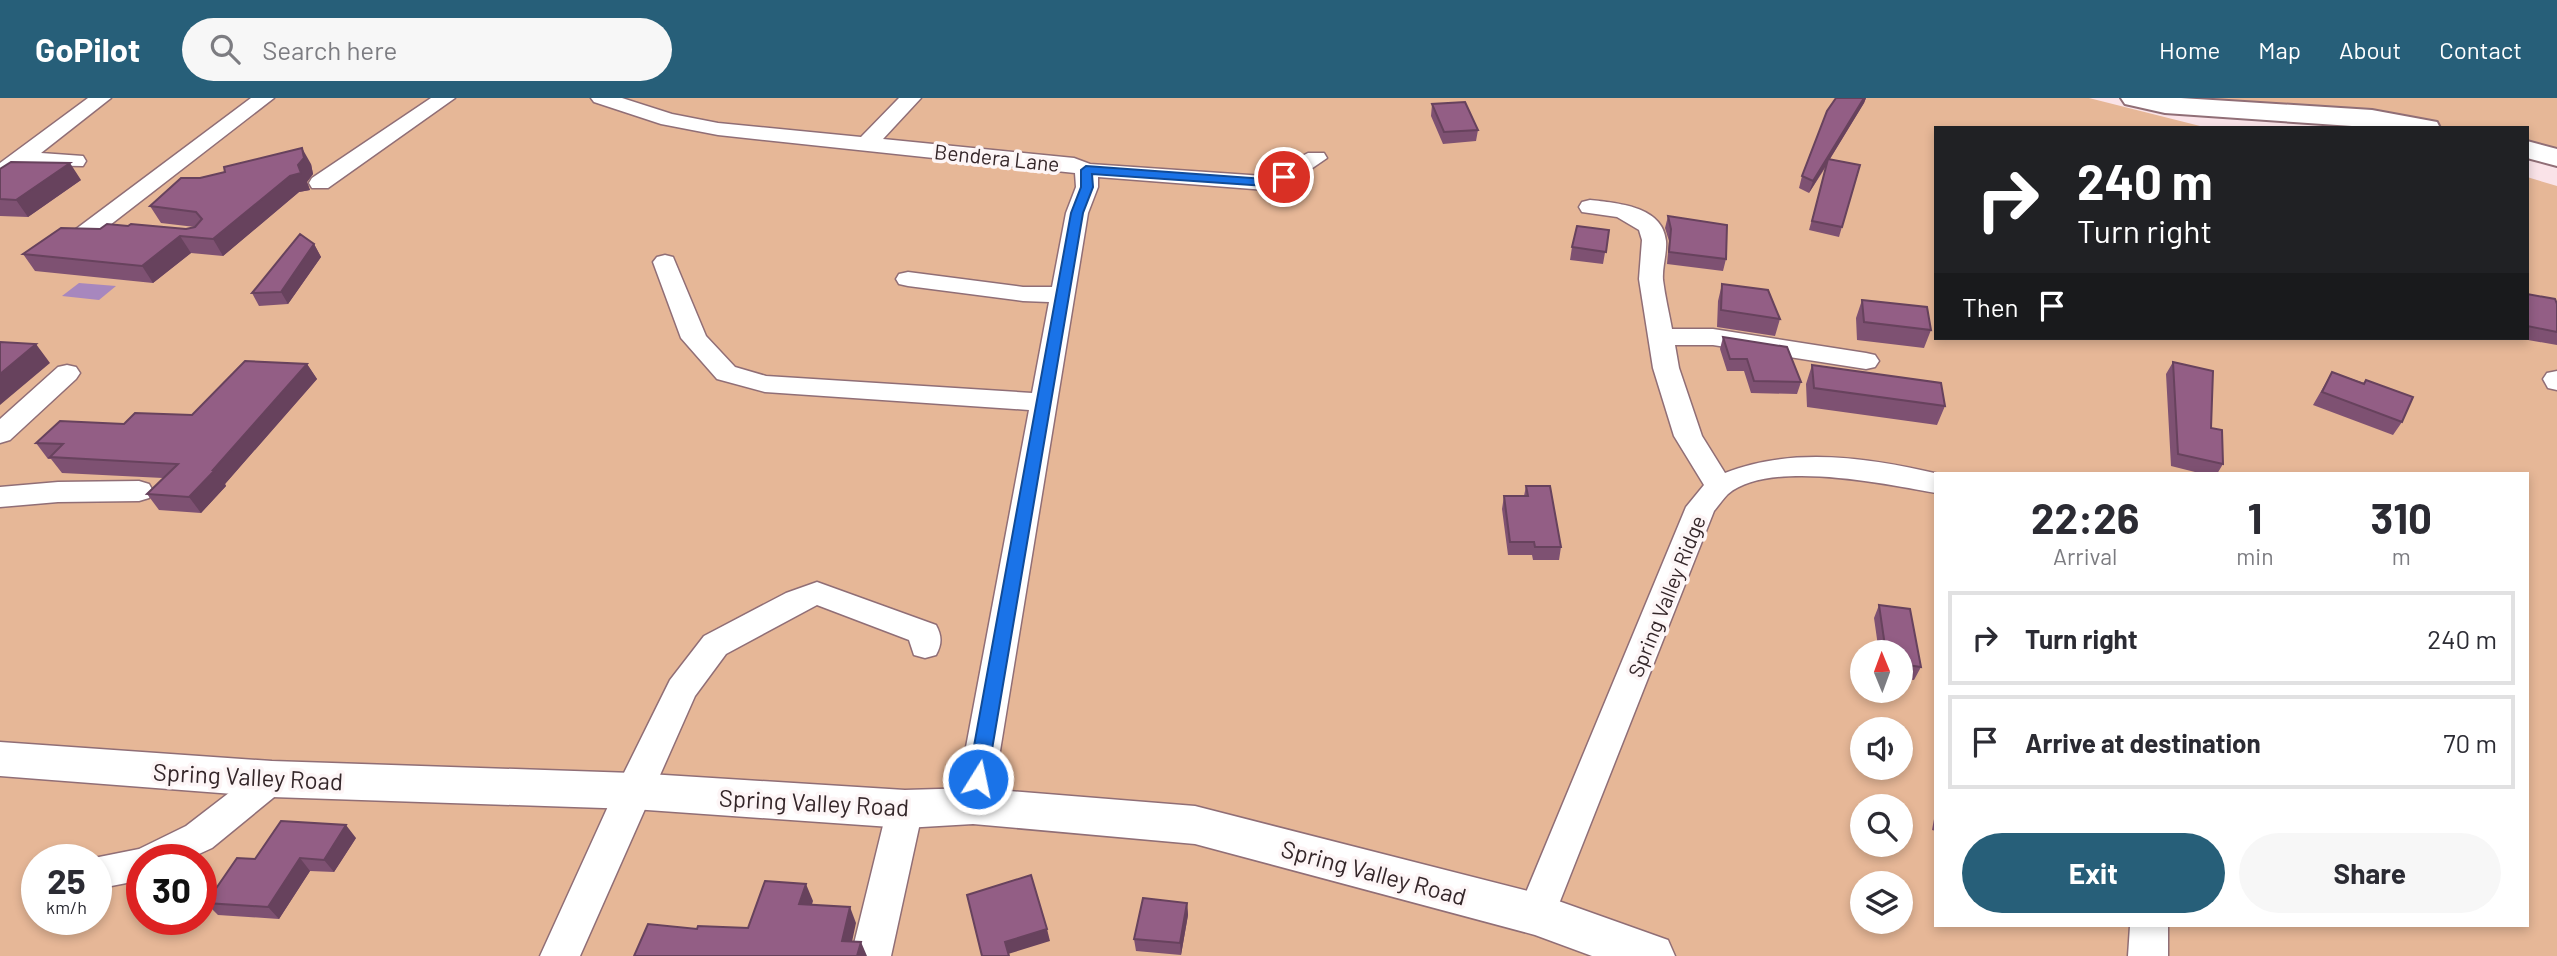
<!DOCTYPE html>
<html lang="en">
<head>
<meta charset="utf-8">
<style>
  :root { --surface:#fff; --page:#f7f7f7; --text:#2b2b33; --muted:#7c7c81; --line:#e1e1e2; --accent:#275f79 }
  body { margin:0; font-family:Barlow,sans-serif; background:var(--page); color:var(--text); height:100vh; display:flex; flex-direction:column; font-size:26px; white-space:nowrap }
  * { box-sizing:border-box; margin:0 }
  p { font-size:23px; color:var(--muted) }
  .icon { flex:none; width:38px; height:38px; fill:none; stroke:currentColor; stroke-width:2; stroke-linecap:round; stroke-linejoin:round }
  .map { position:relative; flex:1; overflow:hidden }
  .sheet { position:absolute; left:1934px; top:374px; width:595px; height:455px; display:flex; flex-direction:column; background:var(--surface); border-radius:0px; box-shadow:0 4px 10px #0003 }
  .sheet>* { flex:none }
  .hud { position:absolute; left:1934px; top:28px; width:595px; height:214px; border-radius:0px; box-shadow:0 4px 10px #0003; background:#202124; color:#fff; overflow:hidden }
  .needle { width:46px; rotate:359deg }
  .controls { position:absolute; left:1850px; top:542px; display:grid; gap:14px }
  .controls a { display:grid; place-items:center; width:63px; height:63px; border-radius:50%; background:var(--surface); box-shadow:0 4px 10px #0003; font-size:35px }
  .speed { position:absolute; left:21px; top:746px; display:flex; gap:14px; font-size:35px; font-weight:700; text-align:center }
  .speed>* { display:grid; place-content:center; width:91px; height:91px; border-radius:50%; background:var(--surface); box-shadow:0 4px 10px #0003; line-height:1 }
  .speed small { font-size:18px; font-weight:400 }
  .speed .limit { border:10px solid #d22; background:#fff; color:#111 }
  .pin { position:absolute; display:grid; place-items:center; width:60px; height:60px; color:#fff; margin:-30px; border:4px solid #fff; border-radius:50%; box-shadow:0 2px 7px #0007 }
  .me { position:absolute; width:77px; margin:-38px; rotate:10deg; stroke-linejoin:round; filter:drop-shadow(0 0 5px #0008) }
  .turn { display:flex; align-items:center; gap:24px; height:147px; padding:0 28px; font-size:32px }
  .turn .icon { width:91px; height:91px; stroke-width:2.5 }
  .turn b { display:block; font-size:49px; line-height:60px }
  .then { display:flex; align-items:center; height:66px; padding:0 28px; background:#0003; gap:14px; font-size:26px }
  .eta { display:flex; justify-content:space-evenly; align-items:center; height:119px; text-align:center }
  .eta b { font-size:42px; font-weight:700; line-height:49px }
  .cta { display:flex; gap:14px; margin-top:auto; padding:14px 28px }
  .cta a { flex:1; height:80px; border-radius:42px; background:var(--accent); color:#fff; font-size:28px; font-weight:700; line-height:80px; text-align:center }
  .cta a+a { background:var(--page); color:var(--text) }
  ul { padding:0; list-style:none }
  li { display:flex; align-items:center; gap:21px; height:94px; margin:0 14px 10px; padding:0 14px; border:4px solid var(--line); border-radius:0px }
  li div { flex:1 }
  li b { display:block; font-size:26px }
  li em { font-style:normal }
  header { display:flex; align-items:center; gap:42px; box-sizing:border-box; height:98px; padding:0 35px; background:var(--accent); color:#fff }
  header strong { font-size:33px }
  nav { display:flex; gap:38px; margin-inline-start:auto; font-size:24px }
  .search { width:490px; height:63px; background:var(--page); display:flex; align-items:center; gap:18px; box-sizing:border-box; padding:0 24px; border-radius:38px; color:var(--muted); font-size:26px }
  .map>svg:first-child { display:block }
</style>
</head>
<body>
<header>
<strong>GoPilot</strong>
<div class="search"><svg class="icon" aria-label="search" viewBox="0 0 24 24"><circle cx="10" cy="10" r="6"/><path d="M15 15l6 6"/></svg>Search here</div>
<nav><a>Home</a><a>Map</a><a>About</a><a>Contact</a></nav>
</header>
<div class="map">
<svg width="2557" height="858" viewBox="0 0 2557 858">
  <rect width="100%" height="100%" fill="#fae3e8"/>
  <path fill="#e6b797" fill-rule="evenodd" d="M 0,0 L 2089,0 L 2208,30 L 1936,30 L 1936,240 L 2527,240 L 2527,79 L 2557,88 L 2557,858 L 0,858 ZM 1936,376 L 2527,376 L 2527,828 L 1936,828 ZM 1862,555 L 1900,555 L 1900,593 L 1862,593 ZM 1862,632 L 1900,632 L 1900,670 L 1862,670 ZM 1862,709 L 1900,709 L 1900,747 L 1862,747 ZM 37,761 L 96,761 L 96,821 L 37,821 ZM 142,761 L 201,761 L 201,821 L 142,821 ZM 1862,786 L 1900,786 L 1900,824 L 1862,824 Z
    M 2162,0 L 2557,0 L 2557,55 L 2527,46 L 2527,30 L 2449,30 L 2349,12 Z"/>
  <path fill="#a787be" d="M 79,185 L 116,188 L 99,202 L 62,198 Z"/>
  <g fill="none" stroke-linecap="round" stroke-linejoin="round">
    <g stroke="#906e76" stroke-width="3">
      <path id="minor" d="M 88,0 L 111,0 L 41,55 L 83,58 L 86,63 L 83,68 L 25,67 L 8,80 L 0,82 L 0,65 Z
        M 251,0 L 274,0 L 88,144 L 72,144 L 68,139 L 72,134 Z
        M 431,0 L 455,0 L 328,90 L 312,90 L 309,85 L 312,80 Z
        M 591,0 L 622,0 L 672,16 L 718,25 L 861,39 L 899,0 L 921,0 L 883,41 L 1074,60 L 1090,66 L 1264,78 L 1308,55 L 1324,55 L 1327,60 L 1292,84 L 1266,92 L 1098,79 L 1098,89 L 1088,115 L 991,708 L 986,719 L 973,723 L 960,719 L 955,708 L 1029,312 L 765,294 L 717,281 L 681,240 L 653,164 L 657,159 L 665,157 L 673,159 L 706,238 L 735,269 L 766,278 L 1032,295 L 1049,204 L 1023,203 L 908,188 L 899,186 L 896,181 L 899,176 L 908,174 L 1023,189 L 1052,189 L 1066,115 L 1076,89 L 1075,75 L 718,37 L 661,26 L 594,4 Z
        M 1590,102 C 1617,105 1663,108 1666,143 C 1667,156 1662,169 1663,182 C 1665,198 1669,215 1672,231 L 1713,231 L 1866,255 L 1875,257 L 1879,263 L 1875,269 L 1866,271 L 1713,247 L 1675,247 L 1679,270 L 1702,338 L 1725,375 C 1792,348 1871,360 1939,376 L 1936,376 L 1936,395 C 1886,386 1770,361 1728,396 C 1723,401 1719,407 1714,413 L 1555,816 L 1549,828 L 1536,833 L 1523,828 L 1517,816 L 1686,409 L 1704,387 L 1674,338 L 1653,270 L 1639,181 L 1642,142 L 1639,132 L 1617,119 L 1582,114 L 1579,109 L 1582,104 Z
        M 67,267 L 76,269 L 80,275 L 76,281 L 10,342 L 0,345 L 0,321 L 58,269 Z
        M 2557,273 L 2557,292 L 2548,290 L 2543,281 L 2547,275 Z
        M 139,383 L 149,386 L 153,393 L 149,400 L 139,403 L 58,404 L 0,409 L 0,389 L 58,384 Z
        M 817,484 L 936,527 C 942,538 942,546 936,557 L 925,560 L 914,557 L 909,542 L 817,507 L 726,556 L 695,598 L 580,858 L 540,858 L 615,693 L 670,582 L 704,538 L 786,495 Z
        M 272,667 L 284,671 L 290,681 L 284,691 L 212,750 L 188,761 L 142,761 L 142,782 L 96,791 L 96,761 L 89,761 L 139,751 L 186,728 L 260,671 Z
        M 905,696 L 918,700 L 923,711 L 891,858 L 851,858 L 887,711 L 892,700 Z
        M 2130,828 L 2168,828 L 2168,858 L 2128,858 Z"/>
    </g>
    <g stroke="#906e76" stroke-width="3">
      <path id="tertiary" d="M 0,644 L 272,663 L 633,675 L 905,692 L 973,690 L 1195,708 L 1536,795 L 1668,842 L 1675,858 L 1592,858 L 1535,837 L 1195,746 L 973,726 L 905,730 L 633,711 L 272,699 L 0,678 Z"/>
    </g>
    <g stroke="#906e76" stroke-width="4">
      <path id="primary" d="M 2121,0 L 2181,0 L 2372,12 L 2437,24 L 2440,30 L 2381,30 L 2165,15 L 2125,6 Z
        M 2527,43 L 2557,51 L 2557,68 L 2527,60 Z"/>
    </g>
    <use href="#minor" fill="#fff" fill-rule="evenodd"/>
    <use href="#tertiary" fill="#fff" fill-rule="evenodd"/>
    <use href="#primary" fill="#fff" fill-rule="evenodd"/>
  </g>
  <path fill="#7e5172" d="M 1836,0 L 1866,0 L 1864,5 L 1830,61 L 1860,67 L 1839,139 L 1809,132 L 1827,67 L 1809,95 L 1799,90 L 1802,78 Z
    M 1432,6 L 1478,32 L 1476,43 L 1443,46 L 1431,18 Z
    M 311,66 L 313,76 L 307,84 L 310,92 L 299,94 L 223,158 L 191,155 L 153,185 L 35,173 L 23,156 L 100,131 L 128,128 L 186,131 L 195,129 L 161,125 L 150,108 Z
    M 0,71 L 81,82 L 28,119 L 0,118 Z
    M 1668,118 L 1726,161 L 1723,173 L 1667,166 L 1669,143 L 1665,130 Z
    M 1609,132 L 1603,166 L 1570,162 L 1572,149 Z
    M 314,146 L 321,159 L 288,206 L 259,208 L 252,195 Z
    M 1722,186 L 1780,221 L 1775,238 L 1717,229 L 1718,203 Z
    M 2527,196 L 2557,206 L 2557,247 L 2517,240 L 2527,240 Z
    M 1862,202 L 1931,232 L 1924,250 L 1857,242 L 1856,220 Z
    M 1723,239 L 1801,284 L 1797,296 L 1751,295 L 1744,273 L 1727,273 L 1720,251 Z
    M 2173,264 L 2211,330 L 2223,366 L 2217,376 L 2203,376 L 2171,368 L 2166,276 Z
    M 307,266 L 317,281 L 225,386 L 226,388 L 201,415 L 159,412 L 147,396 L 163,380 L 62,375 L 51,361 L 48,361 L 36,345 L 124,326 L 192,317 Z
    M 1812,267 L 1945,308 L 1937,327 L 1807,309 L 1806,286 Z
    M 2332,274 L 2364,285 L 2366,282 L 2402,324 L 2393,337 L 2313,307 Z
    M 1526,388 L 1561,449 L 1559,462 L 1533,462 L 1532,457 L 1508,457 L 1502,411 L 1504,398 L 1524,398 Z
    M 1879,507 L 1921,569 L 1914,582 L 1900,580 L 1900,555 L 1879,555 L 1874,520 Z
    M 1936,710 L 1936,733 L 1932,732 Z
    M 356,740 L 334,774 L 310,773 L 279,821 L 218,817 L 206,805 L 255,761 Z
    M 1187,805 L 1188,817 L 1181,857 L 1136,853 L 1134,841 Z"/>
  <path fill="#67425d" d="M 1864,0 L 1866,0 L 1864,5 L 1809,95 L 1813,83 Z
    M 302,50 L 311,66 L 313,76 L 307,84 L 310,92 L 299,94 L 223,158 L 213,141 L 298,67 Z
    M 70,65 L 81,82 L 28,119 L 16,102 Z
    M 180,138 L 191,155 L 153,185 L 142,168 Z
    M 314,146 L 321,159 L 288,206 L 281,194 Z
    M 36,246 L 50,265 L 0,307 L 0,276 Z
    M 307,266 L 317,281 L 225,386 L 226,388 L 201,415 L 189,399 Z
    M 346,727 L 356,740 L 334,774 L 324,762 Z
    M 300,760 L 310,773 L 279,821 L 268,809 Z
    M 806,786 L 813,803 L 807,823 L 799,806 Z
    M 1187,805 L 1188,817 L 1181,857 L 1180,845 Z
    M 850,809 L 856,825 L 849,858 L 842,843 Z
    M 1047,831 L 1050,843 L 1008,856 L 1005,844 Z
    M 861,844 L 867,858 L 857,858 Z"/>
  <path fill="#935e85" stroke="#67425d" stroke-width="2" d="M 1836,0 L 1864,0 L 1813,83 L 1802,78 L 1827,13 Z
    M 1465,4 L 1478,32 L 1444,34 L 1432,6 Z
    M 302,50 L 304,60 L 298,67 L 301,75 L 290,78 L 213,141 L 180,138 L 142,168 L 23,156 L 61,130 L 100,131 L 107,126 L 128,128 L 131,126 L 186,131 L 195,129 L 202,121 L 196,114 L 150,108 L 181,80 L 200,80 L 225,74 L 224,69 Z
    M 1828,61 L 1860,67 L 1842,129 L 1812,123 Z
    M 11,64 L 70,65 L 16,102 L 0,101 L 0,71 Z
    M 1668,118 L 1727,127 L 1726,161 L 1669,154 L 1671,131 Z
    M 1577,128 L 1609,132 L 1606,154 L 1572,149 Z
    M 300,136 L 314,146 L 281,194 L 252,195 Z
    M 1722,186 L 1768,192 L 1780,221 L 1721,212 Z
    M 2527,196 L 2555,201 L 2557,206 L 2557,234 L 2527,228 Z
    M 1862,202 L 1927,209 L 1931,232 L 1864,224 Z
    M 1723,239 L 1787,249 L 1801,284 L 1754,283 L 1747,261 L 1730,261 Z
    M 0,244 L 36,246 L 0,276 Z
    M 245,263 L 307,266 L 213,372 L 215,372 L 189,399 L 147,396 L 178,366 L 50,359 L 63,346 L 36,345 L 60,323 L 124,326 L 135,315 L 192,317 Z
    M 2173,264 L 2213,273 L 2211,330 L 2222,332 L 2223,366 L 2178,356 Z
    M 1812,267 L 1941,285 L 1945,308 L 1814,290 Z
    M 2332,274 L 2364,286 L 2366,282 L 2413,299 L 2402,324 L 2322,294 Z
    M 1526,388 L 1550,388 L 1561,449 L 1535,449 L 1534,444 L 1510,444 L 1504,398 L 1528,398 Z
    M 1879,507 L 1910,511 L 1921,569 L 1900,566 L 1900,555 L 1886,555 Z
    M 281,723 L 346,727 L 324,762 L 300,760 L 268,809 L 206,805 L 237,760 L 255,761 Z
    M 1031,777 L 1047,831 L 1005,844 L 1009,858 L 982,858 L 967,797 Z
    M 765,783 L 806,786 L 799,806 L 850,809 L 842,843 L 861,844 L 857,858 L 634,858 L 648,826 L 697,831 L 698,828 L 748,830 Z
    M 1143,800 L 1187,805 L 1180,845 L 1134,841 Z"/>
  <path fill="#1a73e8" stroke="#114b97" stroke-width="2" d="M 1086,68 L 1265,81 L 1284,75 L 1290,79 L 1266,88 L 1092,76 L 1093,89 L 1083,115 L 987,681 L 985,686 L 978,689 L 971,686 L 968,681 L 1071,115 L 1081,89 L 1081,72 Z"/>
  <g text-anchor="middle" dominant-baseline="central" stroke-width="7" stroke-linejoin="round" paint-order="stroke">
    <g font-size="21" fill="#342629" stroke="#fdf5f6">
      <text transform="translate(997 59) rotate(6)">Bendera Lane</text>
      <text transform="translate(1666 498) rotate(-68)">Spring Valley Ridge</text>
    </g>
    <g font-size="24" fill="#342629" stroke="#fdf5f6">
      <text transform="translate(248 678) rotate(3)">Spring Valley Road</text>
      <text transform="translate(814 704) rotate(3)">Spring Valley Road</text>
      <text transform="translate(1374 774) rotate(15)">Spring Valley Road</text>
    </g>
  </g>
</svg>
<div class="controls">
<a><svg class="needle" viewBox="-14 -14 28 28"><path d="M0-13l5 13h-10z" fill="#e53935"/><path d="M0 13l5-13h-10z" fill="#7c7c81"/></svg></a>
<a><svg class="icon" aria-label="sound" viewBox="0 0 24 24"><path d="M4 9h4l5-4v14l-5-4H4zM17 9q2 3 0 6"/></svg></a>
<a><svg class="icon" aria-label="search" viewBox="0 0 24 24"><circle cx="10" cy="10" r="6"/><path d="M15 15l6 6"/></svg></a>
<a><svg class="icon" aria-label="layers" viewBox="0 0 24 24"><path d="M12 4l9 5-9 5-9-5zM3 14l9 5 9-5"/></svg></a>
</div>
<div class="speed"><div>25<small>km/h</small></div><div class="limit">30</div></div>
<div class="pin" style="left:1284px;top:79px;background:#d93025"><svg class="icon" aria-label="arrive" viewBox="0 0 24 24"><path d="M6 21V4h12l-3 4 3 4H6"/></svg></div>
<svg class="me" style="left:978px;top:681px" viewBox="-20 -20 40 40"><circle r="17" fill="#1a73e8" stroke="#fff" stroke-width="3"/><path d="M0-11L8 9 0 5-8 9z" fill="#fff"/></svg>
<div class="hud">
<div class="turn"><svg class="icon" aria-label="right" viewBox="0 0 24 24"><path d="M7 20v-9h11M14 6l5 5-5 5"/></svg><div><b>240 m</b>Turn right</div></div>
<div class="then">Then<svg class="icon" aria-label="arrive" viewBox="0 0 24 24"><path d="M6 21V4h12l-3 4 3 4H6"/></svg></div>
</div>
<section class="sheet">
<div class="eta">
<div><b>22:26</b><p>Arrival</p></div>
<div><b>1</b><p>min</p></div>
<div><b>310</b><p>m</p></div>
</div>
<ul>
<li><svg class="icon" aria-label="right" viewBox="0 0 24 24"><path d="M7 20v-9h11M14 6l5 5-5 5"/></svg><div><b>Turn right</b></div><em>240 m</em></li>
<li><svg class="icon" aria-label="arrive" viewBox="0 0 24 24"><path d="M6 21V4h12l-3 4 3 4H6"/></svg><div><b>Arrive at destination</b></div><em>70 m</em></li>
</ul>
<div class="cta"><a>Exit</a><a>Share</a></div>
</section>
</div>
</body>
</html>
